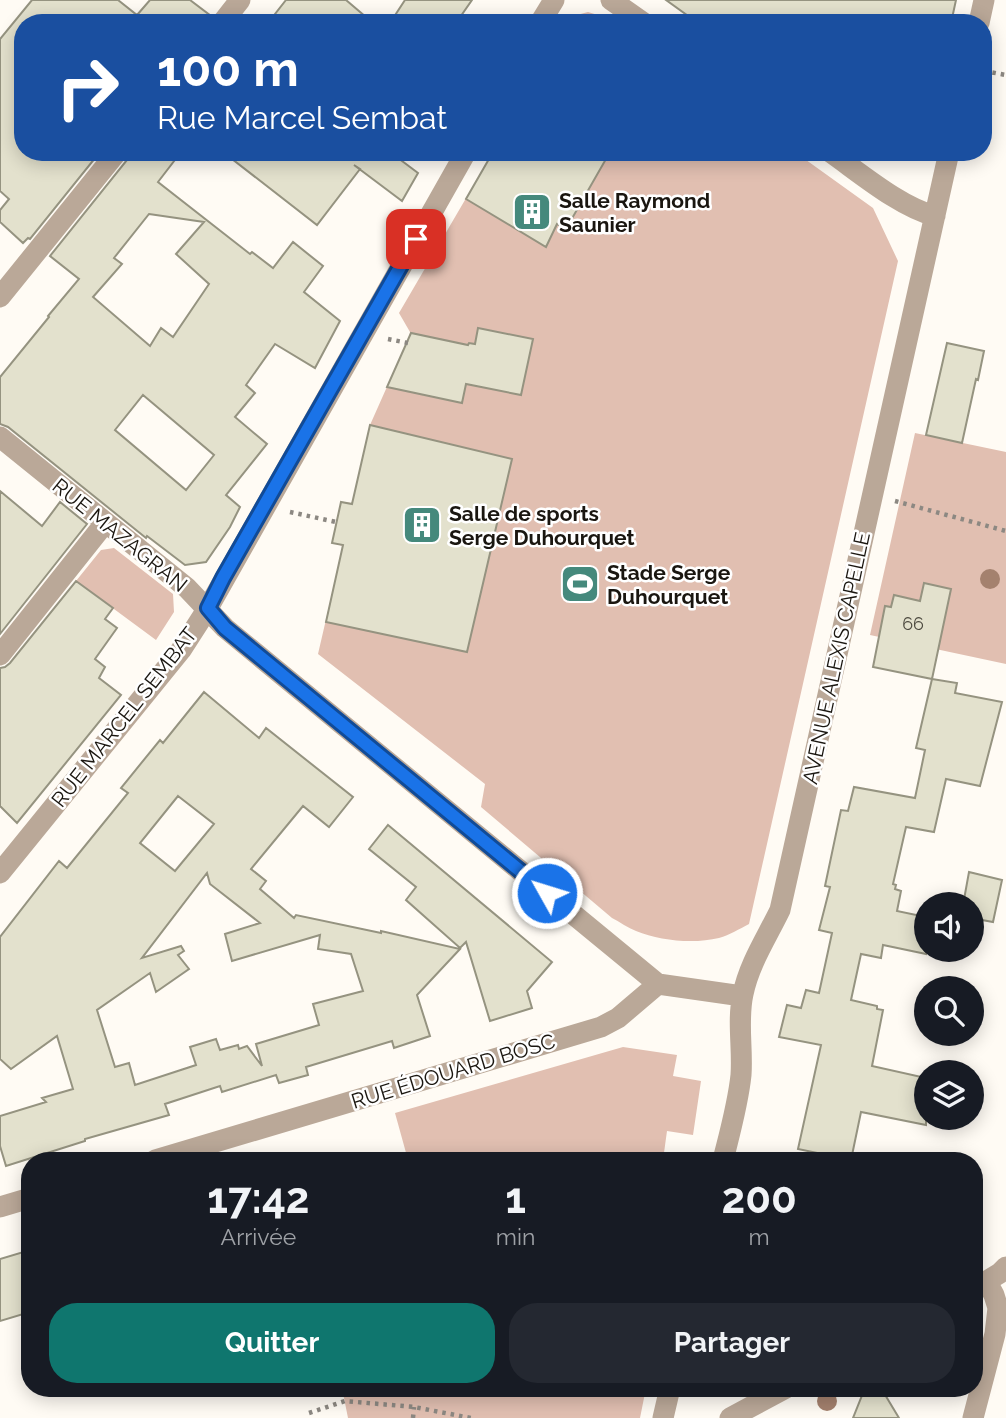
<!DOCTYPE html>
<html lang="fr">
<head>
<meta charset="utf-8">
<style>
  :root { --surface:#171b24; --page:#242831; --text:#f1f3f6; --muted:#9ea1a6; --accent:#0f766e }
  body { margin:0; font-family:Raleway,sans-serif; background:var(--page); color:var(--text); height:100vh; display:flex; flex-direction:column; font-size:26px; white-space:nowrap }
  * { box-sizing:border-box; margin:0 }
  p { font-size:23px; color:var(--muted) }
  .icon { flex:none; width:38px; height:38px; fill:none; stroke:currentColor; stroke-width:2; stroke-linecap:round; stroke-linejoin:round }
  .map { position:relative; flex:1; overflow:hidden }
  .details { position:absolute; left:21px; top:1152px; width:962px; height:245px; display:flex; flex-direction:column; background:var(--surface); border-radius:28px; box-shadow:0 4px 18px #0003 }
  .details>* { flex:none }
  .top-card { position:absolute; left:14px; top:14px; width:978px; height:147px; border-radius:28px; box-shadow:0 4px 18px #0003; background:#1a4fa0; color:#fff; overflow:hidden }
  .controls { position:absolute; left:914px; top:892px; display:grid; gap:14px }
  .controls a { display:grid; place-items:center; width:70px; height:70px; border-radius:50%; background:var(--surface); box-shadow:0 4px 18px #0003; font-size:35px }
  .pin { position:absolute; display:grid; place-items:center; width:60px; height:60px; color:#fff; margin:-30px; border-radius:14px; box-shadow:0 4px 10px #0006 }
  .me { position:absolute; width:77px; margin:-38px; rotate:309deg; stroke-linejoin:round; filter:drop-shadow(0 0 5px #0008) }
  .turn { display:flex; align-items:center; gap:24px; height:147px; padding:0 28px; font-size:32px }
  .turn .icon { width:91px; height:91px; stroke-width:2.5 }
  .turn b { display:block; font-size:49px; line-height:60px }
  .eta { display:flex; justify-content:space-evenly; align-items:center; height:119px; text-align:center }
  .eta b { font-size:42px; font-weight:700; line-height:49px }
  .primary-button { display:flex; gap:14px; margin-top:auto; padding:14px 28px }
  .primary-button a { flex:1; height:80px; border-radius:28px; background:var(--accent); color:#fff; font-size:28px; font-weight:700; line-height:80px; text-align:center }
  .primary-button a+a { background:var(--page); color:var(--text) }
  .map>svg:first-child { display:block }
</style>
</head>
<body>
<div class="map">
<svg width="1006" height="1418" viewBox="0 0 1006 1418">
  <rect width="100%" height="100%" fill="#fffbf4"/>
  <path fill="#e1bfb1" d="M 588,12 L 601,16 L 612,23 L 567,23 L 573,16 Z
    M 493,152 L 795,152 L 873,208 L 898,261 L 749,924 C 739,929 730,935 719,938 C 694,944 660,941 636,931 C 628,928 620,922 612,918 L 481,807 L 485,784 L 318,654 L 343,546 L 332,543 L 341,502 L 352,503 L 370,425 L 402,353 L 407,354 L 410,332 L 399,313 Z
    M 915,433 L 1006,452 L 1006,664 L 870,635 Z
    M 114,548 L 173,594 L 174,612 L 156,640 L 76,581 L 101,550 Z
    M 623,1047 L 677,1055 L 673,1076 L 701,1081 L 693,1135 L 667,1131 L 663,1160 L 408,1160 L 395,1113 Z
    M 342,1388 L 646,1388 L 640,1418 L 348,1418 Z"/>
  <path fill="#e3e1cd" stroke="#959380" stroke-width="2" fill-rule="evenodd" d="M 32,0 L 118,0 L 137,15 L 150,0 L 190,0 L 211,16 L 209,23 L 23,23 L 23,152 L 100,152 L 30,239 L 28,238 L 23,243 L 0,222 L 0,210 L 9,199 L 0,191 L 0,39 Z
    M 286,0 L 346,0 L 373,23 L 268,23 Z
    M 405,0 L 472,0 L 456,23 L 390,23 Z
    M 666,0 L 956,0 L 951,23 L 698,23 Z
    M 130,152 L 181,152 L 158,182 L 250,254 L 252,252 L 273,268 L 293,242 L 323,266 L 304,292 L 340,321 L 315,368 L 275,344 L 246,385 L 255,393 L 235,417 L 267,444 L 226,495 L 240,507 L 230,527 L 206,562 L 185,565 L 147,536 L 146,538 L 8,427 L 0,424 L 0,377 L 49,317 L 48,316 L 79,279 L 50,256 L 127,160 ZM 149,214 L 204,222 L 176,254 L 209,284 L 173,337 L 161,328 L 150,346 L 93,297 L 122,264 L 114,258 ZM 143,395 L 214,455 L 186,490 L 115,430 Z
    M 223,152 L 390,152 L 418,173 L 402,201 L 354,165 L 360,169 L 317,225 Z
    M 493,152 L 610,152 L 566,229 L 557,224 L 546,247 L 466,199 Z
    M 478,328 L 533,339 L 521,395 L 466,384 L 462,403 L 387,387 L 411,333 L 468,345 L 469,343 L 475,344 Z
    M 947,343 L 984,351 L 978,380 L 976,379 L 962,443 L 926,435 Z
    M 370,425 L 512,459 L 467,652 L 326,622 L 343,545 L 332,543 L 341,502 L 352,504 Z
    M 0,491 L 42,526 L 60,502 L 87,524 L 0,634 Z
    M 76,581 L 113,608 L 105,619 L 117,628 L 95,659 L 105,667 L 99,678 L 121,695 L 17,823 L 0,806 L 0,668 L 5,667 L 10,663 Z
    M 924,583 L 951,589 L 932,679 L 873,667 L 885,606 L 891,607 L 894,595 L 920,601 Z
    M 932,679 L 957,683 L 955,693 L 1002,702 L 980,786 L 946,779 L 934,832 L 906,827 L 893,884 L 896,885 L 895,889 L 901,891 L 897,911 L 926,917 L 926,954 L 883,945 L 881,958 L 861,954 L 851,1000 L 877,1006 L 877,1009 L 883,1010 L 872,1066 L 926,1078 L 926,1125 L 861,1112 L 851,1160 L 798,1149 L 821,1045 L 779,1037 L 787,1005 L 801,1008 L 806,990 L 819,993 L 832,933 L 819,930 L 830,887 L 825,886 L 841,810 L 848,811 L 854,787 L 915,798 L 925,750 L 916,748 Z
    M 204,692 L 259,738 L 266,728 L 353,797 L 329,827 L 303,806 L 251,869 L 266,881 L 260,889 L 294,918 L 296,915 L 381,933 L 381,931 L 460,949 L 417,995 L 430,1036 L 394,1048 L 392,1041 L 306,1067 L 308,1075 L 279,1083 L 276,1075 L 222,1092 L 220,1086 L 165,1104 L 169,1115 L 85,1139 L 85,1141 L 6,1166 L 0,1146 L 0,1116 L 46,1102 L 42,1098 L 73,1089 L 57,1036 L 11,1069 L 0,1059 L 0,937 L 59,861 L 67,868 L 128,793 L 121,788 L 160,740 L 163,743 ZM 178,796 L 214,824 L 175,871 L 140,843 ZM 207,873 L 210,884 L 260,923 L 225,934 L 232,961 L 320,935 L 318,949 L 351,954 L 363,991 L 313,1004 L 319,1025 L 256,1044 L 262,1066 L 247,1046 L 239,1049 L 238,1045 L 220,1050 L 216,1039 L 190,1047 L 196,1065 L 135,1085 L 129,1063 L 115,1067 L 97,1010 L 150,973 L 156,992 L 189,969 L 178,955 L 184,951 L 181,946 L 142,958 Z
    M 388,825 L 552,962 L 527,991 L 532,1008 L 490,1021 L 466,942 L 460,948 L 406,900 L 416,887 L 369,849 Z
    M 969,872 L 1002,880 L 993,922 L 971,918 L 971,905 L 963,905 Z
    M 30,1250 L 30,1312 L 0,1321 L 0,1259 Z
    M 865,1388 L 881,1388 L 899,1418 L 853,1418 Z"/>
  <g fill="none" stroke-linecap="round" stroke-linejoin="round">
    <path stroke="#8c8882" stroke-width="4.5" stroke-dasharray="3.5 5" stroke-linecap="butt" d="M 984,71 L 1006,75
      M 388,339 L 408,343
      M 895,501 L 1006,531
      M 290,512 L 336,522
      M 309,1413 L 345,1401 L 414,1407 L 471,1418
      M 413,1418 L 414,1407"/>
    <path stroke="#baa898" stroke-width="21" d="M 611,0 L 644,23
      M 222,23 L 240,0
      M 540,23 L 554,0
      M 979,23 L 984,0
      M 830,152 C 860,173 900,207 935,216
      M 0,297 L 117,152
      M 0,437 L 187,588 L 225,628 L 658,984
      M 0,655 L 105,523
      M 0,873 L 181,650 L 208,608 L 466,152
      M 155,1160 L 601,1027 L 618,1018 L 658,984 L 742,996
      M 723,1160 C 730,1132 738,1104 741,1075 C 743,1048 737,1021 743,994 C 749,964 767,937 780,910 L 949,152
      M 0,1207 L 30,1198
      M 977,1287 L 1000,1273 L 1006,1267
      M 663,1418 L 670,1388
      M 730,1418 L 786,1388
      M 973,1418 L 995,1334 L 998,1308 L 994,1295 L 987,1282"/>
  </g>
  <g fill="#a4816e">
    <circle cx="990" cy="579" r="10"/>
    <circle cx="827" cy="1401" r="10"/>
  </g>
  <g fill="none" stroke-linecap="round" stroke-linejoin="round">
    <g stroke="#114b97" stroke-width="18">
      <path id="route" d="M 416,239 L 223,578 L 208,608 L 225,628 L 547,893"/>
    </g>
    <use href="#route" stroke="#1a73e8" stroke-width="12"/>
  </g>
  <defs>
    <g id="building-square" transform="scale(2.0125)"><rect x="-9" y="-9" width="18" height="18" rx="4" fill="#45897c" stroke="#fff"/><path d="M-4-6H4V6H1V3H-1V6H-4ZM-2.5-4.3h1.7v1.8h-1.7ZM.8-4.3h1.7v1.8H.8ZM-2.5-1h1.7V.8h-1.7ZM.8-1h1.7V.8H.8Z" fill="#fff"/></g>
    <g id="stadium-square" transform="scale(2.0125)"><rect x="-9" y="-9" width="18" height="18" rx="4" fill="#45897c" stroke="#fff"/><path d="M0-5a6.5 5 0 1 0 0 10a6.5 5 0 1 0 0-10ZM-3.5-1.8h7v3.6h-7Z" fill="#fff"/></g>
  </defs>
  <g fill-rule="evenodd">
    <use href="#building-square" x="532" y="212"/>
    <use href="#building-square" x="422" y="525"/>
    <use href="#stadium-square" x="580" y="584"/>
  </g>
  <g text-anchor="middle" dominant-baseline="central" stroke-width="5" stroke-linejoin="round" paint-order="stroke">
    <g font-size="18" fill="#4c493f">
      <text x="913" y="623">66</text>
    </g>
    <g font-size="21" font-weight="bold" fill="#1a1610" stroke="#fff" text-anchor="start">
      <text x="559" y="200">Salle Raymond<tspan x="559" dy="24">Saunier</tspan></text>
      <text x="449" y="513">Salle de sports<tspan x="449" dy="24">Serge Duhourquet</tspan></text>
      <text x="607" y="572">Stade Serge<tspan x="607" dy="24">Duhourquet</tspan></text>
    </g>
    <g font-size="21" fill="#1a1610" stroke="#fff">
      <text transform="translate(120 535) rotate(39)">RUE MAZAGRAN</text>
      <text transform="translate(836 658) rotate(-78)">AVENUE ALEXIS CAPELLE</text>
      <text transform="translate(124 717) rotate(-52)">RUE MARCEL SEMBAT</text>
      <text transform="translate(453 1071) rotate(-17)">RUE ÉDOUARD BOSC</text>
    </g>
  </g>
</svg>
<div class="controls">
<a><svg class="icon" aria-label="sound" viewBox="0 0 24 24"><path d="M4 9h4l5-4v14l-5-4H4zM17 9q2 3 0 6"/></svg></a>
<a><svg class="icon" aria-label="search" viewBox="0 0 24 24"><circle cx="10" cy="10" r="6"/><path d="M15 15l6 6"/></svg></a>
<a><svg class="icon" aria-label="layers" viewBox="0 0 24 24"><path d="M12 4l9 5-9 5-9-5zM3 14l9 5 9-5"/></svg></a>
</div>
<div class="pin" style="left:416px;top:239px;background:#d93025"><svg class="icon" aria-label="arrive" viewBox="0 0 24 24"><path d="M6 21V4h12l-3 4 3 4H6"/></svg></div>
<svg class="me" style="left:547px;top:893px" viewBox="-20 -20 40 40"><circle r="17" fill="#1a73e8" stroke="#fff" stroke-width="3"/><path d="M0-11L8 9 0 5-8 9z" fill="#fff"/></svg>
<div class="top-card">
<div class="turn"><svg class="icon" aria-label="right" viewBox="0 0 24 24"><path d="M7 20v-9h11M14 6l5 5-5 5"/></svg><div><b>100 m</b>Rue Marcel Sembat</div></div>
</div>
<section class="details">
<div class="eta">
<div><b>17:42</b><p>Arrivée</p></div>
<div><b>1</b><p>min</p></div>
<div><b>200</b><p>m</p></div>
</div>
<div class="primary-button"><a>Quitter</a><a>Partager</a></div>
</section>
</div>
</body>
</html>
